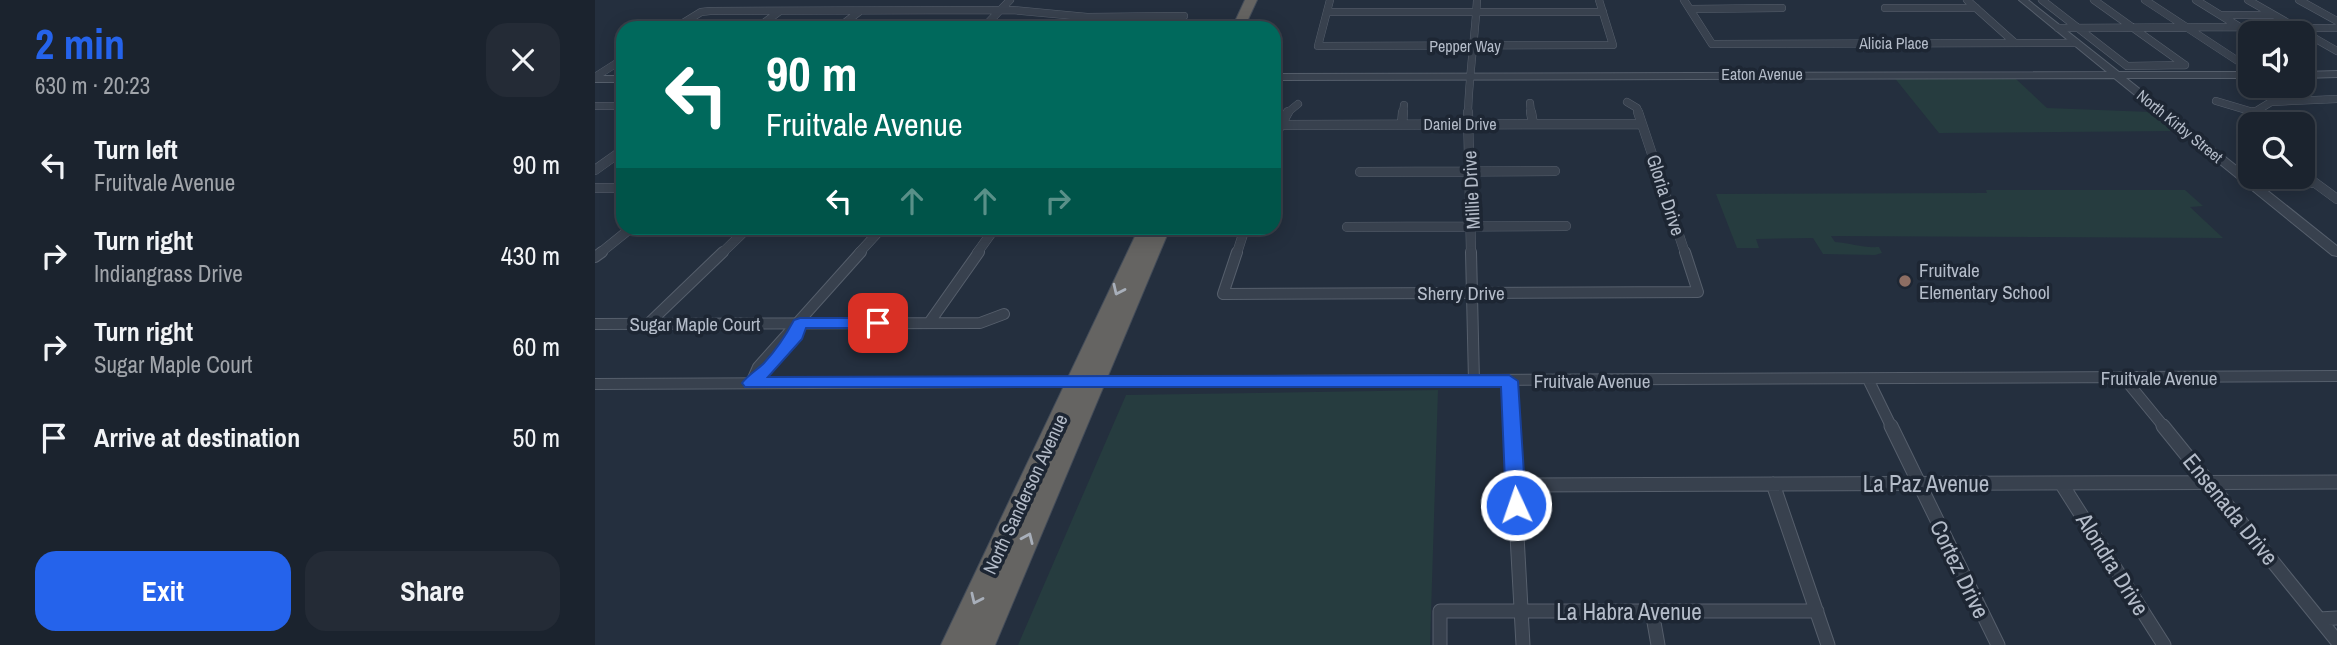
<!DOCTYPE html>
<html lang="en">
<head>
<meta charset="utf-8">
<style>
  :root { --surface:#1b232e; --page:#242b36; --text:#f1f3f6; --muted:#a0a4aa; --line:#39404a; --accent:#2563eb }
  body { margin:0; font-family:"Archivo Narrow",sans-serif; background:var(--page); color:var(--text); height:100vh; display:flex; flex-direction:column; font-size:26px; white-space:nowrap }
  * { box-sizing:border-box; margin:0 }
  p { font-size:23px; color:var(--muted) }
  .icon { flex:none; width:38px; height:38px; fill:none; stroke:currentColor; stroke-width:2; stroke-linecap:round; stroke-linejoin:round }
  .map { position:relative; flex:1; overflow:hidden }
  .panel { display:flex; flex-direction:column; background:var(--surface); width:595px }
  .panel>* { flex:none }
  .banner { position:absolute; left:21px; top:21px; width:665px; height:214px; border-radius:21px; box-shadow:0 4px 18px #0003,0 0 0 2px var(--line); background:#00695c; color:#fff; overflow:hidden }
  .tools { position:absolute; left:1643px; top:21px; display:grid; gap:14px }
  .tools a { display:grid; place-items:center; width:77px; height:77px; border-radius:14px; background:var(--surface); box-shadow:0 4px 18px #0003,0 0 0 2px var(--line); font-size:35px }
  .pin { position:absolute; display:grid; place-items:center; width:60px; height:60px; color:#fff; margin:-30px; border-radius:14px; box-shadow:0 4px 10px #0006 }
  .me { position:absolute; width:77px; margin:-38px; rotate:357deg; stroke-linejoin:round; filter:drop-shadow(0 0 5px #0008) }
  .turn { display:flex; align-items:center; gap:24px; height:147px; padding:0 35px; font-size:32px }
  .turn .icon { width:91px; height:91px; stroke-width:2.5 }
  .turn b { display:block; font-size:49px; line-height:60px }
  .lanes { display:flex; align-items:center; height:66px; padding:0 35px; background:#0003; justify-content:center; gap:35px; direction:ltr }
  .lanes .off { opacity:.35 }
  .round { display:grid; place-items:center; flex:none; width:74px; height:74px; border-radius:21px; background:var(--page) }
  .headline { display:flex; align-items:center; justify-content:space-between; height:119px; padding:0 35px }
  h1 { font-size:42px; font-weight:700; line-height:52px; color:var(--accent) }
  .primary-button { display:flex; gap:14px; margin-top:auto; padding:14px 35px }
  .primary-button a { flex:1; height:80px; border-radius:21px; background:var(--accent); color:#fff; font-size:28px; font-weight:700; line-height:80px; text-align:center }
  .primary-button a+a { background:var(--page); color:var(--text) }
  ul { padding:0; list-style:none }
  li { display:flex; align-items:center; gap:21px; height:91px; padding:0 35px }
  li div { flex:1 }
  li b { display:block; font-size:26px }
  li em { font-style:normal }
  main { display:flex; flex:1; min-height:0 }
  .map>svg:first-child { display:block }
</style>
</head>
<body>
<main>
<section class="panel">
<div class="headline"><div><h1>2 min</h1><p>630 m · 20:23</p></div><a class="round"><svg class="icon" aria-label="close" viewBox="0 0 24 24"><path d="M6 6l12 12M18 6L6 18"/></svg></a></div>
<ul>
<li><svg class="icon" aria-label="left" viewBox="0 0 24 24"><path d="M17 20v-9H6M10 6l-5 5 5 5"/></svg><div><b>Turn left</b><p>Fruitvale Avenue</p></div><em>90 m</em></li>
<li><svg class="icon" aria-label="right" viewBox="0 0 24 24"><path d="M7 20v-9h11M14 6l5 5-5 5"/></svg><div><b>Turn right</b><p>Indiangrass Drive</p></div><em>430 m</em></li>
<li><svg class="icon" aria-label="right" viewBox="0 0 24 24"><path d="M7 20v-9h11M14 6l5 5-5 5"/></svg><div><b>Turn right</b><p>Sugar Maple Court</p></div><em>60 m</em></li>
<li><svg class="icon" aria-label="arrive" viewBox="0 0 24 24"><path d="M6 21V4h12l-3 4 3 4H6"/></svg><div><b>Arrive at destination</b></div><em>50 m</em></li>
</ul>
<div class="primary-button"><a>Exit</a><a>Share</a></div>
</section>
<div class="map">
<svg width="1742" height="645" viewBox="0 0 1742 645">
  <rect width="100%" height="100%" fill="#242f3e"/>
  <path fill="#263c3f" d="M 1298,76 L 1421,79 L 1452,108 L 1556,112 L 1579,131 L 1344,133 Z
    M 1391,190 L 1590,190 L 1608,206 L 1595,207 L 1628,238 L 1236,236 L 1240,242 C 1256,243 1267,248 1284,247 L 1287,253 L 1280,255 L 1228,254 L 1218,238 L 1161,239 L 1164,248 L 1142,248 L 1121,194 L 1392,193 Z
    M 843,390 L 835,645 L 423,645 L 531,395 Z"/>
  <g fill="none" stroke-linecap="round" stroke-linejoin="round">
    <g stroke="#565f6c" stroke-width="8">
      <path id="minor-far3" d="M 735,0 L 723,46 L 1018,45 L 1004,0
        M 1089,0 L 1117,44 L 1481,43
        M 1372,0 L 1420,43
        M 1447,0 L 1532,66 L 1590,65
        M 1499,0 L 1590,65
        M 1550,0 L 1649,65 L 1656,65
        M 1601,0 L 1656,34
        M 1653,0 L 1742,51
        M 1704,0 L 1742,21
        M 1290,8 L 1381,8
        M 1095,9 L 1187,8
        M 733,12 L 1008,12
        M 1628,15 L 1679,15
        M 80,28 L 106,12 L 115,11 L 417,10 L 492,17 L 589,16
        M 162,28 L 185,11
        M 243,28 L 265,11
        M 388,28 L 415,0
        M 1463,28 L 1646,27
        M 1704,28 L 1742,28
        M 0,77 L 28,59
        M 1621,101 L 1658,112
        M 1032,102 L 1042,108 L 1044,113
        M 935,103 L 936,113
        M 0,106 L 28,106
        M 692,113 L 703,104
        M 808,113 L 809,105
        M 873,113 C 874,75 880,38 882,0
        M 1658,113 L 1676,102 L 1742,99"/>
    </g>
    <g stroke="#565f6c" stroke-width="10">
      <path id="minor-far2" d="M 873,112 L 876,253
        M 936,112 L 938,124
        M 1043,112 L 1090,253
        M 807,124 L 808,112
        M 1656,124 L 1659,112
        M 683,125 L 1047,124
        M 679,137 L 693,112
        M 0,170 L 28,150
        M 765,172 L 960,171
        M 1708,174 L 1742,199
        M 1657,183 L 1720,183
        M 0,188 L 28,188
        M 752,227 L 971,226
        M 397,231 L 459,232
        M 5,253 L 36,228
        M 127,253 L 153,228
        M 264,253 L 287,228
        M 382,253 L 400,228
        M 642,253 L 650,228"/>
    </g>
    <g stroke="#565f6c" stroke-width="12">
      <path id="minor-far1" d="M 642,252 L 628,294 L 1103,292 L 1090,252
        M 876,252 L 879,381
        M 0,257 L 7,252
        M 334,323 L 384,252
        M 0,324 L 385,323 L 409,314
        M 53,324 L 128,252
        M 1529,378 L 1570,428
        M 1273,379 L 1297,428
        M 159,380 L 201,335 L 205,323
        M 914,381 L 916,428
        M 156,383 L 163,367 L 266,252
        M 0,384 L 1742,376"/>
    </g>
    <g stroke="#565f6c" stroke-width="15">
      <path id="minor" d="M 916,426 L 928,645
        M 1296,426 L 1403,645
        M 1568,426 L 1742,641
        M 1466,483 L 1569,645
        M 1178,484 L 1233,645
        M 920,485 L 1742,482
        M 1057,611 L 1063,645
        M 1724,619 L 1742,618
        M 845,645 L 845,611 L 1222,611"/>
    </g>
    <g stroke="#565f6c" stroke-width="2">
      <path id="tertiary" d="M 1424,0 L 1433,0 L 1524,72 L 1656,72 L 1656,78 L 1531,78 L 1742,246 L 1742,256 L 1737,255 L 1519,78 L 679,80 L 679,74 L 1512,72 Z
        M 1742,71 L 1742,77 L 1708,78 L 1708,72 Z
        M 0,76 L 28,76 L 28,82 L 0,82 Z"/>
    </g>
    <g stroke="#434c59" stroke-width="2">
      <path id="trunk" d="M 650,0 L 662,0 L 649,28 L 637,28 Z
        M 544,228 L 575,228 L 400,645 L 346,645 Z"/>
    </g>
    <use href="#minor-far3" stroke="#38414e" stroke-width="7"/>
    <use href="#minor-far2" stroke="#38414e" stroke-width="9"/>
    <use href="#minor-far1" stroke="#38414e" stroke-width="10"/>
    <use href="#minor" stroke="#38414e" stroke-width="13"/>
    <use href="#tertiary" fill="#38414e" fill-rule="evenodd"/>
    <use href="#trunk" fill="#656462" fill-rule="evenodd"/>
  </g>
  <defs><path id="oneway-chevron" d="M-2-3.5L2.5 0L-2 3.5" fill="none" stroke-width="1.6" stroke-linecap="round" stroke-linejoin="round" transform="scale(1.75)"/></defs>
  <g stroke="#a8afba">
    <use href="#oneway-chevron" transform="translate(523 290) rotate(115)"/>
    <use href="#oneway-chevron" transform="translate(433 538) rotate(-66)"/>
    <use href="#oneway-chevron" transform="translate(381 599) rotate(115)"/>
  </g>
  <path fill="#2563eb" stroke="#184099" stroke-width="2" d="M 205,318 L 283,318 L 291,323 L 283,328 L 211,328 L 207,339 L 173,377 L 914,375 L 923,381 L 931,505 L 928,510 L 914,510 L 911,505 L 906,387 L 150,387 L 147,383 C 153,375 162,370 169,363 C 182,349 191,335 199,320 Z"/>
  <circle fill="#8d6e63" stroke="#1d2633" stroke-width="2.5" cx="1310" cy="281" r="7"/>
  <g text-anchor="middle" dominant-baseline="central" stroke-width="7" stroke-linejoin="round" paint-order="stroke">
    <g font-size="16" fill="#b4bcc9" stroke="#1d2633">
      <text x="1299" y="43">Alicia Place</text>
      <text x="870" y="46">Pepper Way</text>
      <text x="1167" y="74">Eaton Avenue</text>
      <text x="865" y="124">Daniel Drive</text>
      <text transform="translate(1585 126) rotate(39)">North Kirby Street</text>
    </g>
    <g font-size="19" fill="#b4bcc9" stroke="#1d2633">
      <text transform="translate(876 190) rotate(-93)">Millie Drive</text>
      <text transform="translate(1071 195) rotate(72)">Gloria Drive</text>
      <text x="866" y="293">Sherry Drive</text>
      <text x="100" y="324">Sugar Maple Court</text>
      <text x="1564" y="378">Fruitvale Avenue</text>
      <text x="997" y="381">Fruitvale Avenue</text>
      <text transform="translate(430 494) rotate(-65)">North Sanderson Avenue</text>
    </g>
    <g font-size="19" fill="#b4bcc9" stroke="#1d2633" text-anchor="start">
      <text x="1324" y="270">Fruitvale<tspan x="1324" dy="22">Elementary School</tspan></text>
    </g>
    <g font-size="23" fill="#b4bcc9" stroke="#1d2633">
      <text x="1331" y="483">La Paz Avenue</text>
      <text transform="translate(1636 509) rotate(51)">Ensenada Drive</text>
      <text transform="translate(1518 564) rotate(58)">Alondra Drive</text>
      <text transform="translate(1365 569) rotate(64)">Cortez Drive</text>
      <text x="1034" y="611">La Habra Avenue</text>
    </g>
  </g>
</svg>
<div class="tools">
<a><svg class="icon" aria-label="sound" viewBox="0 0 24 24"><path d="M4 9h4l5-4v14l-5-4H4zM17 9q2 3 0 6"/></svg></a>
<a><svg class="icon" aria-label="search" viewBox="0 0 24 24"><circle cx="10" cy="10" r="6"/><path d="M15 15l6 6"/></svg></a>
</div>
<div class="pin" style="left:283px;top:323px;background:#d93025"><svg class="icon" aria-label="arrive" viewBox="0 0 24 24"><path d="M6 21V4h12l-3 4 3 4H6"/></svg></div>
<svg class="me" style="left:921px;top:505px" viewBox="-20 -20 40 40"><circle r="17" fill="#2563eb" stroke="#fff" stroke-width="3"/><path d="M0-11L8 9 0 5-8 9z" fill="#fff"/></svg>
<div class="banner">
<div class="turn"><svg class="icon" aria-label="left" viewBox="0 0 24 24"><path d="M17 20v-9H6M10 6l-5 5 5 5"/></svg><div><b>90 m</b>Fruitvale Avenue</div></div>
<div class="lanes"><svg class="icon" aria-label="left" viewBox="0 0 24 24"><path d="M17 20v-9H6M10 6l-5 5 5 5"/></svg><svg class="icon off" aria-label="ahead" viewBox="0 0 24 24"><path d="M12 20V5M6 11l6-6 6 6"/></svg><svg class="icon off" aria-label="ahead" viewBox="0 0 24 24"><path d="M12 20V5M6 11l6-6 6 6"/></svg><svg class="icon off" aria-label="right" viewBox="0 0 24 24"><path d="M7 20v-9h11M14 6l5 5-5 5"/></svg></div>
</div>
</div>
</main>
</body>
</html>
